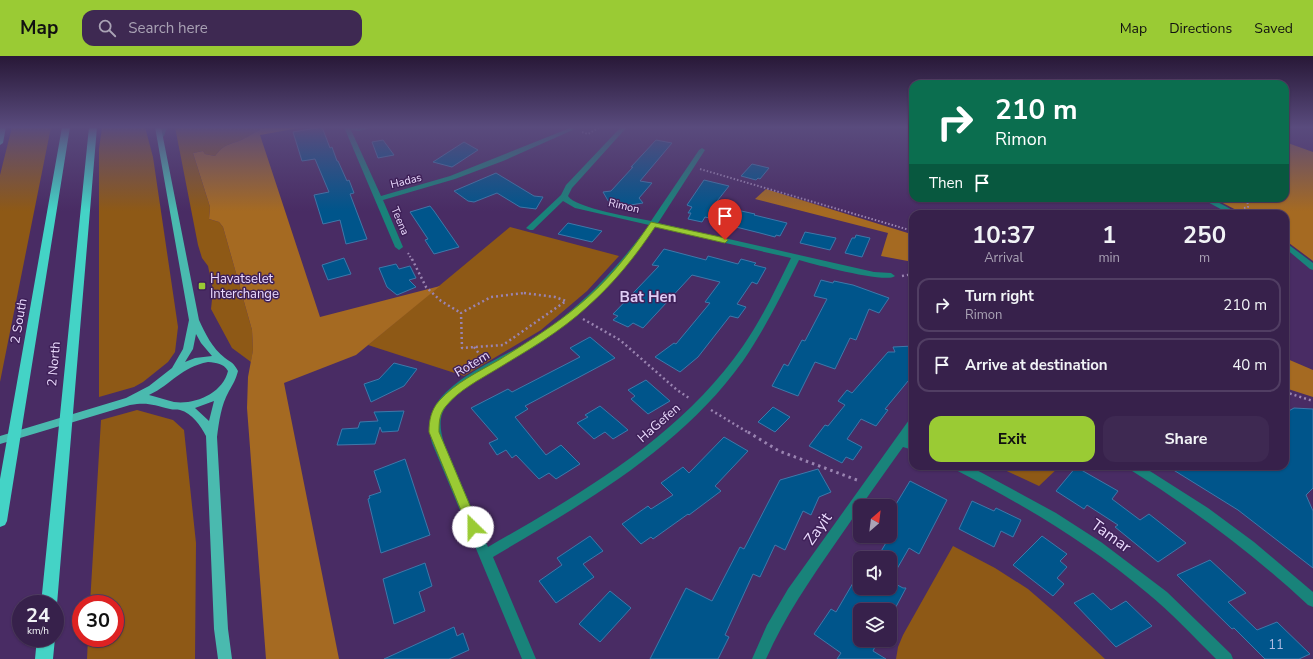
<!DOCTYPE html>
<html lang="en">
<head>
<meta charset="utf-8">
<style>
  :root { --surface:#37214b; --page:#3e2952; --text:#f1f3f6; --muted:#aaa3b5; --line:#513e63; --accent:#9acb34 }
  body { margin:0; font-family:"Nunito Sans",sans-serif; background:var(--page); color:var(--text); height:100vh; display:flex; flex-direction:column; font-size:15px; white-space:nowrap }
  * { box-sizing:border-box; margin:0 }
  p { font-size:13px; color:var(--muted) }
  .icon { flex:none; width:22px; height:22px; fill:none; stroke:currentColor; stroke-width:2; stroke-linecap:round; stroke-linejoin:round }
  .map { position:relative; flex:1; overflow:hidden }
  .sheet { position:absolute; left:909px; top:154px; width:380px; height:260px; display:flex; flex-direction:column; background:var(--surface); border-radius:12px; box-shadow:0 1px 3px #0004,0 0 0 1px var(--line) }
  .sheet>* { flex:none }
  .guide { position:absolute; left:909px; top:24px; width:380px; height:122px; border-radius:12px; box-shadow:0 1px 3px #0004,0 0 0 1px var(--line); background:#0b6e4f; color:#fff; overflow:hidden }
  .needle { width:26px; rotate:28deg }
  .tools { position:absolute; left:853px; top:443px; display:grid; gap:8px }
  .tools a { display:grid; place-items:center; width:44px; height:44px; border-radius:8px; background:var(--surface); box-shadow:0 1px 3px #0004,0 0 0 1px var(--line); font-size:20px }
  .speed { position:absolute; left:12px; top:539px; display:flex; gap:8px; font-size:20px; font-weight:700; text-align:center }
  .speed>* { display:grid; place-content:center; width:52px; height:52px; border-radius:50%; background:var(--surface); box-shadow:0 1px 3px #0004,0 0 0 1px var(--line); line-height:1 }
  .speed small { font-size:10px; font-weight:400 }
  .speed .limit { border:6px solid #d22; background:#fff; color:#111 }
  .pin { position:absolute; display:grid; place-items:center; width:34px; height:34px; color:#fff; margin:-41px -17px; border-radius:50% 50% 50% 0; rotate:-45deg; box-shadow:0 0 4px #0007 }
  .pin .icon { rotate:45deg }
  .me { position:absolute; width:44px; margin:-22px; rotate:337deg; stroke-linejoin:round; filter:drop-shadow(0 0 3px #0008) }
  .turn { display:flex; align-items:center; gap:14px; height:84px; padding:0 20px; font-size:18px }
  .turn .icon { width:52px; height:52px; stroke-width:2.5 }
  .turn b { display:block; font-size:28px; line-height:34px }
  .then { display:flex; align-items:center; height:38px; padding:0 20px; background:#0003; gap:8px; font-size:15px }
  .eta { display:flex; justify-content:space-evenly; align-items:center; height:68px; text-align:center }
  .eta b { font-size:24px; font-weight:700; line-height:28px }
  .primary-button { display:flex; gap:8px; margin-top:auto; padding:8px 20px }
  .primary-button a { flex:1; height:46px; border-radius:12px; background:var(--accent); color:#111; font-size:16px; font-weight:700; line-height:46px; text-align:center }
  .primary-button a+a { background:var(--page); color:var(--text) }
  ul { padding:0; list-style:none }
  li { display:flex; align-items:center; gap:12px; height:54px; margin:0 8px 6px; padding:0 12px; border:2px solid var(--line); border-radius:12px }
  li div { flex:1 }
  li b { display:block; font-size:15px }
  li em { font-style:normal }
  header { display:flex; align-items:center; gap:24px; box-sizing:border-box; height:56px; padding:0 20px; background:var(--accent); color:#111 }
  header strong { font-size:19px }
  nav { display:flex; gap:22px; margin-inline-start:auto; font-size:14px }
  .search { width:280px; height:36px; background:var(--page); display:flex; align-items:center; gap:10px; box-sizing:border-box; padding:0 14px; border-radius:12px; color:var(--muted); font-size:15px }
  .map>svg:first-child { display:block }
</style>
</head>
<body>
<header>
<strong>Map</strong>
<div class="search"><svg class="icon" aria-label="search" viewBox="0 0 24 24"><circle cx="10" cy="10" r="6"/><path d="M15 15l6 6"/></svg>Search here</div>
<nav><a>Map</a><a>Directions</a><a>Saved</a></nav>
</header>
<div class="map">
<svg width="1313" height="603" viewBox="0 0 1313 603">
  <rect width="100%" height="100%" fill="#492c64"/>
  <path fill="#8e5916" d="M 12,71 L 51,71 L 0,326 L 0,119 Z
    M 102,71 L 145,71 L 153,101 L 178,271 L 175,296 L 168,306 L 143,326 L 134,331 L 99,341 L 99,93 Z
    M 175,71 L 267,71 C 260,73 254,77 247,81 C 234,89 226,85 215,100 L 205,98 L 203,95 L 193,97 L 210,151 L 209,163 L 219,166 L 223,171 L 252,274 L 253,294 L 251,306 L 232,292 L 211,253 L 213,234 L 208,210 L 202,202 L 198,189 Z
    M 510,171 L 619,200 L 587,235 L 541,274 L 464,320 L 368,289 Z
    M 137,354 L 173,364 L 184,374 L 196,487 L 195,603 L 87,603 L 88,582 L 115,582 L 115,548 L 90,548 L 101,364 Z
    M 996,410 L 1060,410 L 1039,430 Z
    M 953,490 L 995,512 L 1028,533 L 1058,559 L 1105,603 L 896,603 L 898,591 L 903,579 Z"/>
  <path fill="#a56a22" d="M 267,71 L 305,71 L 260,79 L 320,261 L 440,230 L 356,299 L 284,327 L 339,603 L 266,603 L 247,352 L 248,321 L 253,294 L 252,274 L 223,171 L 219,166 L 209,163 L 210,151 L 193,97 L 203,95 L 205,98 L 215,100 C 226,85 234,89 247,81 C 254,77 260,73 267,71 Z
    M 1285,86 L 1313,96 L 1313,205 L 1285,184 L 1285,158 L 1244,158 L 1213,142 L 1285,142 Z
    M 766,133 L 911,178 L 913,181 L 913,206 L 881,200 L 888,177 L 755,143 Z
    M 1285,302 L 1313,314 L 1313,341 L 1285,332 Z"/>
  <path fill="#00558b" stroke="#3e78aa" d="M 322,71 L 330,92 L 332,91 L 337,105 L 338,105 L 347,125 L 349,124 L 354,137 L 350,138 L 367,183 L 346,188 L 340,164 L 323,168 L 314,139 L 329,136 L 315,103 L 302,105 L 293,76 Z
    M 383,84 L 394,99 L 378,102 L 372,86 Z
    M 656,84 L 672,87 L 640,125 L 652,127 L 639,142 L 643,147 L 624,150 L 621,146 L 610,148 L 603,136 L 611,135 L 633,111 L 631,111 Z
    M 464,86 L 478,94 L 452,111 L 433,106 Z
    M 752,108 L 769,112 L 760,123 L 758,122 L 756,124 L 741,120 Z
    M 496,117 L 534,140 L 543,141 L 536,153 L 520,151 L 497,137 L 474,146 L 468,145 L 454,135 Z
    M 704,124 L 729,130 L 714,149 L 755,158 L 754,159 L 787,167 L 780,180 L 776,179 L 775,181 L 760,177 L 732,170 L 733,167 L 705,161 L 702,166 L 688,163 L 691,157 L 688,157 L 692,151 L 687,149 Z
    M 430,150 L 434,155 L 459,191 L 434,198 L 425,184 L 428,183 L 410,156 Z
    M 568,167 L 602,175 L 592,186 L 558,178 Z
    M 805,176 L 836,182 L 830,194 L 800,187 Z
    M 856,179 L 870,182 L 862,201 L 845,197 L 852,182 L 855,182 Z
    M 664,193 L 706,204 L 708,200 L 738,208 L 741,203 L 756,207 L 754,209 L 766,212 L 757,228 L 752,226 L 737,248 L 746,251 L 738,262 L 730,260 L 698,301 L 680,316 L 655,301 L 674,287 L 676,288 L 710,247 L 705,246 L 720,226 L 692,219 L 643,272 L 633,267 L 628,271 L 613,264 L 618,260 L 613,258 L 659,210 L 652,209 Z
    M 344,202 L 351,218 L 328,224 L 322,209 Z
    M 396,208 L 399,213 L 410,210 L 416,222 L 409,224 L 416,231 L 397,239 L 387,231 L 379,212 Z
    M 821,224 L 833,227 L 834,225 L 853,229 L 889,242 L 879,257 L 869,253 L 856,284 L 850,282 L 835,313 L 815,306 L 798,340 L 772,330 L 784,308 L 788,310 L 802,284 L 805,285 L 827,243 L 814,240 Z
    M 590,281 L 615,302 L 525,350 L 528,353 L 515,361 L 546,399 L 561,389 L 580,408 L 556,423 L 549,417 L 539,423 L 516,399 L 512,402 L 506,394 L 497,399 L 489,387 L 498,383 L 471,352 L 508,333 L 512,336 L 580,301 L 570,292 Z
    M 913,290 L 913,319 L 885,353 L 888,354 L 876,370 L 861,363 L 847,383 L 862,391 L 853,404 L 846,401 L 842,407 L 809,390 L 825,369 L 828,370 L 845,349 L 838,345 L 847,334 L 852,337 L 888,296 L 895,296 L 893,291 Z
    M 394,307 L 417,313 L 404,330 L 371,346 L 364,328 L 379,323 Z
    M 646,324 L 670,345 L 648,358 L 631,343 L 635,340 L 628,334 Z
    M 600,350 L 619,366 L 628,374 L 613,383 L 605,376 L 594,383 L 577,367 L 588,361 L 585,359 Z
    M 773,351 L 790,361 L 775,376 L 758,366 Z
    M 1294,352 L 1313,353 L 1313,432 L 1306,439 L 1313,455 L 1313,512 L 1238,454 L 1167,410 L 1285,410 L 1285,357 Z
    M 404,355 L 398,375 L 382,376 L 380,371 L 375,388 L 337,389 L 342,373 L 358,372 L 360,366 L 378,365 L 374,356 Z
    M 724,381 L 748,395 L 715,430 L 721,435 L 689,459 L 688,458 L 653,483 L 651,481 L 641,488 L 622,468 L 648,450 L 651,453 L 673,439 L 661,427 L 683,411 L 689,417 Z
    M 405,403 L 430,479 L 381,497 L 368,443 L 370,442 L 369,440 L 381,436 L 374,415 Z
    M 1076,411 L 1118,435 L 1112,443 L 1140,464 L 1149,458 L 1186,487 L 1158,506 L 1115,471 L 1118,469 L 1087,449 L 1084,453 L 1056,435 Z
    M 818,413 L 831,436 L 819,441 L 811,459 L 803,455 L 785,494 L 775,489 L 760,521 L 753,518 L 725,579 L 729,581 L 718,603 L 650,603 L 686,532 L 712,545 L 740,491 L 744,493 L 780,424 Z
    M 910,425 L 947,444 L 919,498 L 909,492 L 890,525 L 903,532 L 906,532 L 890,562 L 890,554 L 860,554 L 860,584 L 878,584 L 873,595 L 886,603 L 837,603 L 841,597 L 814,578 L 831,553 L 836,556 L 860,515 L 860,532 L 890,532 L 890,502 L 880,497 L 890,480 L 890,458 Z
    M 972,445 L 994,455 L 996,452 L 1021,464 L 1013,481 L 1001,475 L 994,491 L 959,473 Z
    M 590,480 L 603,495 L 583,508 L 594,521 L 556,547 L 539,525 L 562,509 L 557,502 Z
    M 1042,480 L 1067,498 L 1060,505 L 1067,511 L 1057,522 L 1064,528 L 1053,540 L 1013,509 Z
    M 1210,504 L 1246,537 L 1228,546 L 1257,574 L 1277,566 L 1310,598 L 1299,603 L 1265,603 L 1234,572 L 1232,573 L 1177,519 Z
    M 425,507 L 432,530 L 419,536 L 425,555 L 394,568 L 383,523 Z
    M 610,535 L 631,552 L 600,586 L 579,568 Z
    M 1093,537 L 1111,554 L 1126,545 L 1152,570 L 1116,591 L 1074,547 Z
    M 454,571 L 457,580 L 463,577 L 469,594 L 449,603 L 384,603 Z"/>
  <g fill="none" stroke-linecap="round" stroke-linejoin="round">
    <path stroke="#9a84b1" stroke-width="2" stroke-dasharray="1.5 2" stroke-linecap="butt" d="M 582,76 L 588,78 L 600,71
      M 700,113 L 913,175
      M 1244,152 L 1248,151 L 1247,142
      M 408,197 L 412,204"/>
    <path stroke="#9a84b1" stroke-width="2.5" stroke-dasharray="2 3" stroke-linecap="butt" d="M 412,203 L 426,231 L 441,245 L 461,257
      M 902,220 L 913,218
      M 524,237 L 555,241 L 566,245 L 503,289 L 462,292 L 461,257 L 491,241 Z
      M 583,263 L 620,284 L 677,334 L 689,342
      M 474,291 L 483,303
      M 1285,336 L 1313,345
      M 711,354 L 749,377"/>
    <path stroke="#9a84b1" stroke-width="3" stroke-dasharray="2.5 4" stroke-linecap="butt" d="M 748,376 L 779,395 L 857,424"/>
    <path fill="#19837a" fill-rule="evenodd" d="M 161,71 L 167,71 L 164,80 L 161,82 L 158,80 Z
      M 344,71 L 374,71 L 359,75 L 351,74 L 381,140 L 450,120 L 570,72 L 575,73 L 503,105 L 455,123 L 383,144 L 403,191 L 399,194 L 395,191 Z
      M 621,71 L 627,71 L 572,132 L 568,140 C 575,152 636,162 651,165 L 699,94 L 702,92 L 705,94 L 658,167 L 874,216 L 891,217 L 895,220 C 887,228 813,208 799,204 C 782,238 765,273 743,305 C 680,393 584,447 493,501 L 536,603 L 522,603 L 432,387 C 428,372 429,357 439,344 C 462,316 502,302 533,283 C 579,253 616,214 649,169 L 575,152 L 563,145 L 533,174 L 530,174 L 526,172 L 561,139 L 566,129 ZM 655,171 L 791,202 C 776,232 762,263 743,290 C 680,381 582,437 488,491 L 444,387 C 440,374 438,360 447,349 C 471,321 510,307 540,287 C 587,256 623,216 655,171 Z
      M 1200,142 L 1210,142 L 1240,158 L 1230,158 Z
      M 1285,186 L 1313,207 L 1313,214 L 1310,213 L 1285,192 Z
      M 913,363 L 913,376 L 908,383 L 913,385 L 913,394 L 903,391 C 880,423 859,453 837,485 C 810,524 785,560 766,603 L 752,603 L 767,569 L 788,533 L 909,364 Z
      M 952,410 L 969,410 L 986,419 L 1056,457 L 1101,486 L 1167,536 L 1231,598 L 1233,603 L 1216,603 C 1193,580 1171,556 1146,536 C 1087,486 1022,448 954,413 Z
      M 1127,410 L 1142,410 L 1208,452 L 1254,486 L 1313,536 L 1313,551 L 1308,549 C 1253,498 1193,453 1129,413 Z"/>
    <path fill="#4abaaf" fill-rule="evenodd" d="M 0,71 L 6,71 L 3,87 L 0,89 Z
      M 155,71 L 161,71 L 199,264 C 205,277 212,292 225,302 C 232,307 233,306 238,315 C 236,323 233,328 229,335 C 221,349 219,366 217,381 L 228,573 L 232,603 L 218,603 L 214,573 L 206,380 C 201,370 192,357 180,354 C 177,353 173,354 170,353 C 153,349 148,346 130,349 L 0,388 L 0,380 L 126,342 L 149,330 L 172,312 L 183,293 L 189,264 ZM 196,278 L 201,287 L 212,300 L 195,302 L 185,306 L 193,293 ZM 208,306 C 217,307 223,307 228,315 C 223,337 195,349 174,346 C 165,344 158,341 149,339 C 172,328 181,311 208,306 ZM 214,345 L 209,365 L 195,352 Z"/>
    <path fill="#44d3c6" fill-rule="evenodd" d="M 62,71 L 70,71 L 7,465 L 5,469 L 0,471 L 0,423 Z
      M 89,71 L 97,71 L 57,548 L 55,553 L 55,548 L 41,548 Z
      M 37,582 L 55,582 L 53,603 L 35,603 Z"/>
  </g>
  <linearGradient id="sky" x2="0" y2="1"><stop stop-color="#281837"/><stop offset="0.46" stop-color="#594b7d"/><stop offset="1" stop-color="#594b7d" stop-opacity="0"/></linearGradient>
  <rect width="1313" height="155" fill="url(#sky)"/>
  <path fill="#9acb34" stroke="#648422" d="M 651,166 L 725,182 L 728,184 L 725,187 L 655,171 C 635,201 614,227 587,251 C 560,276 528,294 497,313 C 479,324 459,334 446,350 C 439,358 439,367 439,376 L 479,471 L 477,474 L 473,476 L 469,474 L 429,376 C 429,365 431,354 439,345 C 455,327 478,316 499,304 C 526,287 554,270 579,249 C 608,225 630,197 651,166 Z"/>
  <rect fill="#9acb34" stroke="#3f2159" stroke-width="1.5" x="198" y="226" width="8" height="8" rx="2"/>
  <g text-anchor="middle" dominant-baseline="central" stroke-width="3" stroke-linejoin="round" paint-order="stroke">
    <g font-size="11" fill="#ebdbfe" stroke="#3f2159">
      <text transform="translate(406 125) rotate(-14)">Hadas</text>
      <text transform="translate(624 150) rotate(13)">Rimon</text>
      <text transform="translate(400 165) rotate(67)">Teena</text>
    </g>
    <g font-size="13" fill="#ebdbfe" stroke="#3f2159" text-anchor="start">
      <text x="210" y="223">Havatselet<tspan x="210" dy="15">Interchange</tspan></text>
    </g>
    <g font-size="13" fill="#ebdbfe" stroke="#3f2159">
      <text transform="translate(19 265) rotate(-80)">2 South</text>
      <text transform="translate(54 308) rotate(-85)">2 North</text>
      <text transform="translate(472 308) rotate(-31)">Rotem</text>
      <text transform="translate(659 367) rotate(-41)">HaGefen</text>
    </g>
    <g font-size="13" fill="#b0bae1">
      <text x="1276" y="589">11</text>
    </g>
    <g font-size="15" font-weight="bold" fill="#e0cdf6" stroke="#3f2159">
      <text x="648" y="241">Bat Hen</text>
    </g>
    <g font-size="16" fill="#ebdbfe" stroke="#3f2159">
      <text transform="translate(818 473) rotate(-55)">Zayit</text>
      <text transform="translate(1111 480) rotate(36)">Tamar</text>
    </g>
  </g>
</svg>
<div class="tools">
<a><svg class="needle" viewBox="-14 -14 28 28"><path d="M0-13l5 13h-10z" fill="#e53935"/><path d="M0 13l5-13h-10z" fill="#aaa3b5"/></svg></a>
<a><svg class="icon" aria-label="sound" viewBox="0 0 24 24"><path d="M4 9h4l5-4v14l-5-4H4zM17 9q2 3 0 6"/></svg></a>
<a><svg class="icon" aria-label="layers" viewBox="0 0 24 24"><path d="M12 4l9 5-9 5-9-5zM3 14l9 5 9-5"/></svg></a>
</div>
<div class="speed"><div>24<small>km/h</small></div><div class="limit">30</div></div>
<div class="pin" style="left:725px;top:184px;background:#d93025"><svg class="icon" aria-label="arrive" viewBox="0 0 24 24"><path d="M6 21V4h12l-3 4 3 4H6"/></svg></div>
<svg class="me" style="left:473px;top:471px" viewBox="-20 -20 40 40"><circle r="19" fill="#fff"/><path d="M0-13L10 11 0 6-10 11z" fill="#9acb34"/></svg>
<div class="guide">
<div class="turn"><svg class="icon" aria-label="right" viewBox="0 0 24 24"><path d="M7 20v-9h11M14 6l5 5-5 5"/></svg><div><b>210 m</b>Rimon</div></div>
<div class="then">Then<svg class="icon" aria-label="arrive" viewBox="0 0 24 24"><path d="M6 21V4h12l-3 4 3 4H6"/></svg></div>
</div>
<section class="sheet">
<div class="eta">
<div><b>10:37</b><p>Arrival</p></div>
<div><b>1</b><p>min</p></div>
<div><b>250</b><p>m</p></div>
</div>
<ul>
<li><svg class="icon" aria-label="right" viewBox="0 0 24 24"><path d="M7 20v-9h11M14 6l5 5-5 5"/></svg><div><b>Turn right</b><p>Rimon</p></div><em>210 m</em></li>
<li><svg class="icon" aria-label="arrive" viewBox="0 0 24 24"><path d="M6 21V4h12l-3 4 3 4H6"/></svg><div><b>Arrive at destination</b></div><em>40 m</em></li>
</ul>
<div class="primary-button"><a>Exit</a><a>Share</a></div>
</section>
</div>
</body>
</html>
